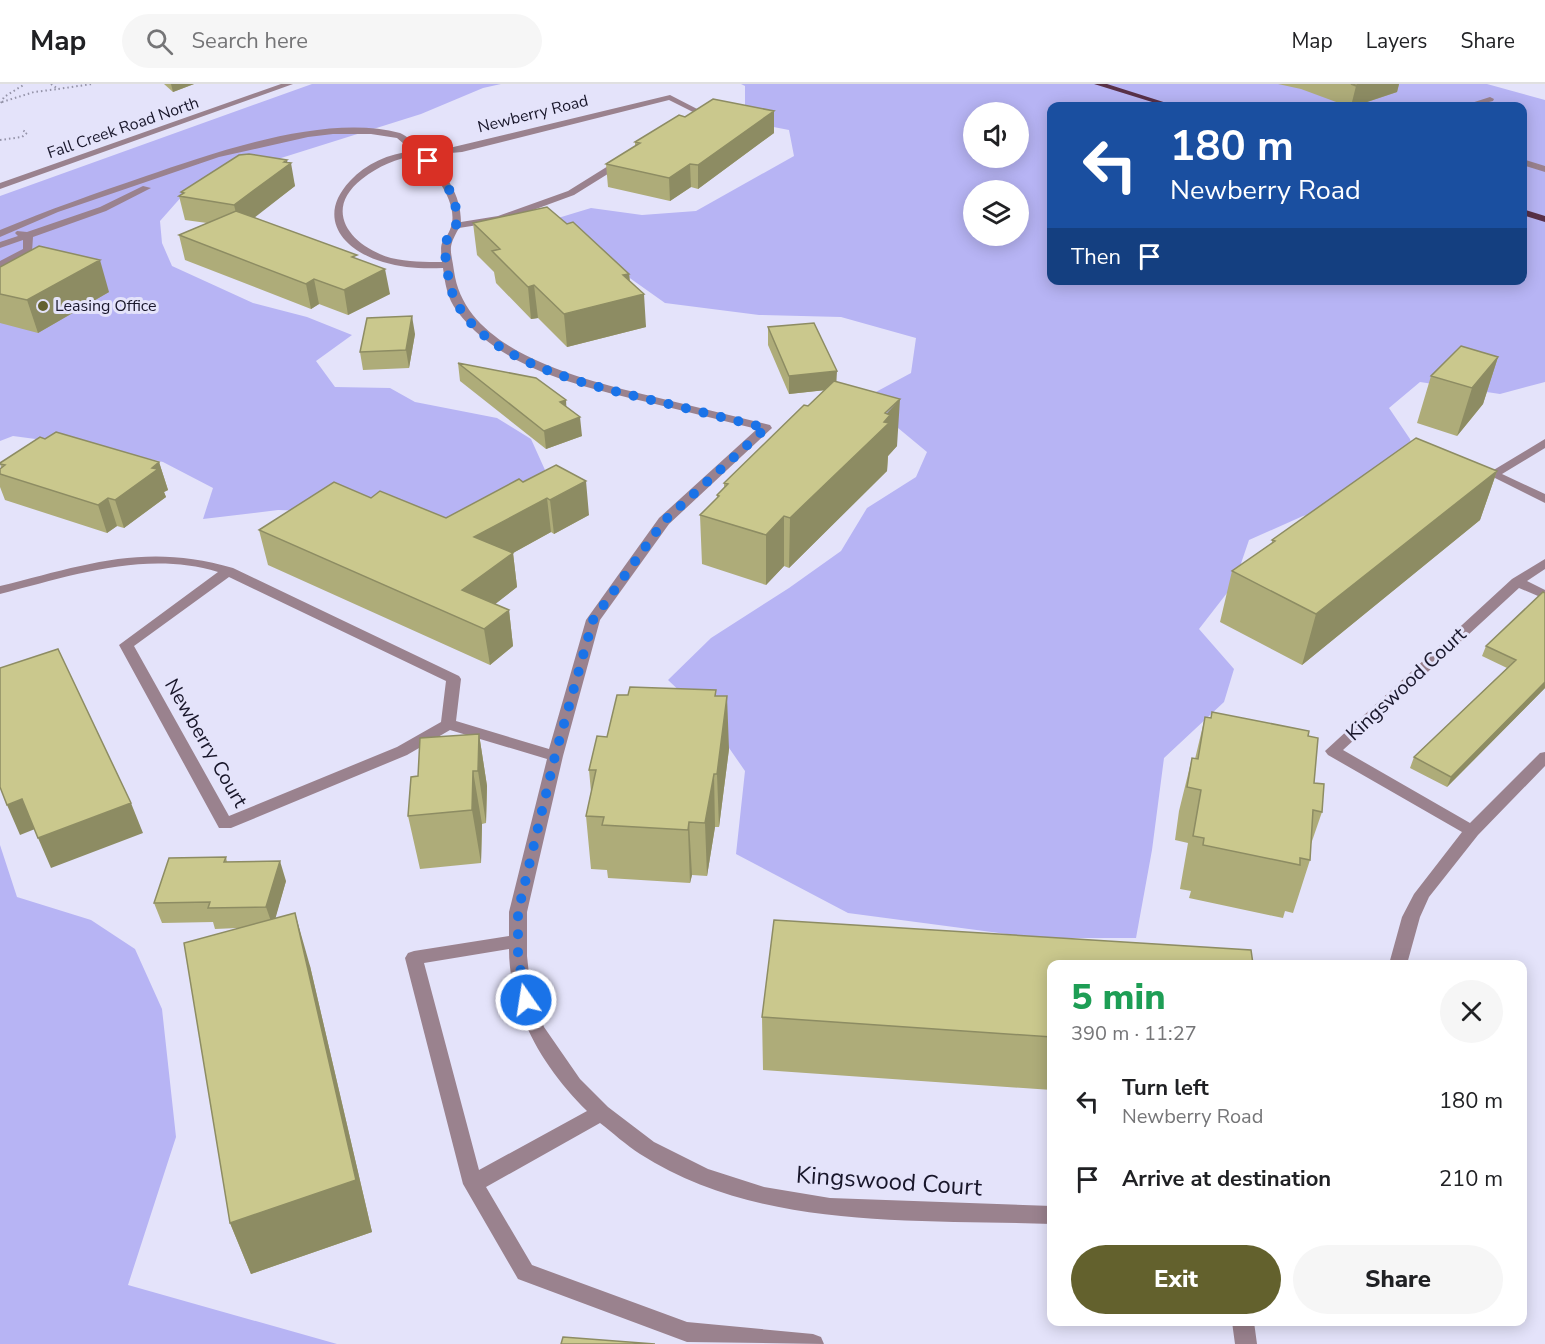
<!DOCTYPE html>
<html lang="en">
<head>
<meta charset="utf-8">
<style>
  :root { --surface:#fff; --page:#f6f6f6; --text:#202124; --muted:#757577; --line:#e0e0e0; --accent:#63612d }
  body { margin:0; font-family:"Nunito Sans",sans-serif; background:var(--page); color:var(--text); height:100vh; display:flex; flex-direction:column; font-size:22px; white-space:nowrap }
  * { box-sizing:border-box; margin:0 }
  p { font-size:20px; color:var(--muted) }
  .icon { flex:none; width:33px; height:33px; fill:none; stroke:currentColor; stroke-width:2; stroke-linecap:round; stroke-linejoin:round }
  .map { position:relative; flex:1; overflow:hidden }
  .drawer { position:absolute; left:1047px; top:876px; width:480px; height:366px; display:flex; flex-direction:column; background:var(--surface); border-radius:12px; box-shadow:0 3px 15px #0003 }
  .drawer>* { flex:none }
  .top-card { position:absolute; left:1047px; top:18px; width:480px; height:183px; border-radius:12px; box-shadow:0 3px 15px #0003; background:#1a4fa0; color:#fff; overflow:hidden }
  .fabs { position:absolute; left:963px; top:18px; display:grid; gap:12px }
  .fabs a { display:grid; place-items:center; width:66px; height:66px; border-radius:50%; background:var(--surface); box-shadow:0 3px 15px #0003; font-size:30px }
  .pin { position:absolute; display:grid; place-items:center; width:51px; height:51px; color:#fff; margin:-26px; border-radius:12px; box-shadow:0 3px 9px #0006 }
  .me { position:absolute; width:66px; margin:-33px; rotate:347deg; stroke-linejoin:round; filter:drop-shadow(0 0 4px #0008) }
  .turn { display:flex; align-items:center; gap:21px; height:126px; padding:0 24px; font-size:27px }
  .turn .icon { width:78px; height:78px; stroke-width:2.5 }
  .turn b { display:block; font-size:42px; line-height:51px }
  .then { display:flex; align-items:center; height:57px; padding:0 24px; background:#0003; gap:12px; font-size:22px }
  .round { display:grid; place-items:center; flex:none; width:63px; height:63px; border-radius:32px; background:var(--page) }
  .summary { display:flex; align-items:center; justify-content:space-between; height:102px; padding:0 24px }
  h1 { font-size:36px; font-weight:800; line-height:45px; color:#1e9e55 }
  .action { display:flex; gap:12px; margin-top:auto; padding:12px 24px }
  .action a { flex:1; height:69px; border-radius:36px; background:var(--accent); color:#fff; font-size:24px; font-weight:800; line-height:69px; text-align:center }
  .action a+a { background:var(--page); color:var(--text) }
  ul { padding:0; list-style:none }
  li { display:flex; align-items:center; gap:18px; height:78px; padding:0 24px }
  li div { flex:1 }
  li b { display:block; font-size:22px }
  li em { font-style:normal }
  header { display:flex; align-items:center; gap:36px; box-sizing:border-box; height:84px; padding:0 30px; background:var(--surface); border-bottom:2px solid var(--line) }
  header strong { font-size:28px }
  nav { display:flex; gap:33px; margin-inline-start:auto; font-size:21px }
  .search { width:420px; height:54px; background:var(--page); display:flex; align-items:center; gap:15px; box-sizing:border-box; padding:0 21px; border-radius:33px; color:var(--muted); font-size:22px }
  .map>svg:first-child { display:block }
</style>
</head>
<body>
<header>
<strong>Map</strong>
<div class="search"><svg class="icon" aria-label="search" viewBox="0 0 24 24"><circle cx="10" cy="10" r="6"/><path d="M15 15l6 6"/></svg>Search here</div>
<nav><a>Map</a><a>Layers</a><a>Share</a></nav>
</header>
<div class="map">
<svg width="1545" height="1260" viewBox="0 0 1545 1260">
  <rect width="100%" height="100%" fill="#e4e3fa"/>
  <path fill="#b7b4f4" fill-rule="evenodd" d="M 312,0 L 501,0 L 483,4 L 421,30 L 233,89 L 183,111 L 160,137 L 162,159 L 172,182 L 253,219 L 307,233 L 352,251 L 316,277 L 335,303 L 390,304 L 415,318 L 497,334 L 531,355 L 545,386 L 502,421 L 454,453 L 407,430 L 278,426 L 203,435 L 213,404 L 163,378 L 103,364 L 13,352 L 0,357 L 0,112 Z
    M 741,0 L 1487,0 L 1545,16 L 1545,298 L 1500,310 L 1420,298 L 1389,324 L 1410,355 L 1415,372 L 1369,417 L 1303,432 L 1249,456 L 1234,500 L 1199,545 L 1234,585 L 1224,618 L 1164,674 L 1152,766 L 1136,854 L 1037,854 L 848,829 L 736,770 L 745,687 L 709,635 L 668,596 L 711,554 L 789,504 L 841,467 L 867,424 L 916,393 L 927,368 L 886,334 L 874,309 L 911,289 L 916,254 L 841,233 L 759,231 L 665,219 L 562,146 L 558,134 L 591,124 L 642,131 L 696,127 L 794,72 L 789,46 L 758,40 L 745,23 L 745,2 ZM 1052,22 L 1522,22 L 1522,196 L 1052,196 ZM 974,28 L 1018,28 L 1018,74 L 974,74 ZM 974,106 L 1018,106 L 1018,152 L 974,152 Z
    M 0,761 L 17,813 L 91,836 L 135,865 L 162,925 L 176,1053 L 128,1201 L 337,1260 L 0,1260 Z"/>
  <g fill="none" stroke-linecap="round" stroke-linejoin="round">
    <path stroke="#9493a8" stroke-width="2" stroke-dasharray="1.5 3" stroke-linecap="butt" d="M 51,0 L 58,5 L 92,0
      M 2,18 L 34,8 L 58,5
      M 1,19 L 4,13 L 25,0
      M 0,56 L 22,53 L 27,49 L 21,45"/>
    <path fill="#9a828e" fill-rule="evenodd" d="M 281,0 L 293,0 L 0,105 L 0,99 Z
      M 670,11 L 703,28 L 690,38 L 684,38 L 684,34 L 693,28 L 669,16 L 462,68 L 427,71 C 446,89 461,111 461,138 L 498,132 L 568,107 L 621,74 L 627,74 L 627,78 L 574,111 L 503,137 L 459,144 C 447,165 451,165 454,187 C 465,271 590,297 659,314 C 696,323 733,332 770,341 L 772,344 L 669,440 L 600,536 L 563,672 L 527,828 L 527,872 L 530,900 L 544,943 L 580,995 L 608,1023 L 654,1058 L 708,1085 L 764,1103 L 830,1114 L 1052,1122 L 1052,1140 C 915,1135 760,1147 640,1070 C 626,1061 613,1049 600,1039 L 486,1103 L 532,1181 L 687,1238 L 813,1250 L 821,1253 L 824,1260 L 687,1258 L 518,1195 L 463,1100 L 405,874 L 408,869 L 414,867 L 509,852 L 509,828 L 547,675 L 450,646 L 407,671 L 231,744 L 219,744 L 119,561 L 218,488 C 145,466 71,492 0,510 L 0,502 C 85,481 145,458 233,484 L 459,592 L 461,595 L 456,637 L 549,665 L 586,536 L 659,434 L 757,345 C 720,336 684,327 647,318 C 580,302 501,285 457,227 C 447,214 445,199 443,184 C 423,185 403,184 383,178 C 342,166 316,133 350,97 C 366,79 389,70 412,67 L 397,54 L 371,50 L 333,50 L 308,53 L 219,73 L 58,128 L 0,153 L 0,146 C 48,126 96,109 146,92 C 216,68 326,29 400,49 C 408,52 415,61 421,66 L 445,65 ZM 417,72 C 433,87 459,118 451,143 C 444,162 439,152 442,178 C 425,178 408,178 391,174 C 352,163 321,127 362,95 C 379,82 396,74 417,72 ZM 229,493 L 446,597 L 441,638 L 397,663 L 229,732 L 134,562 ZM 509,865 C 509,927 544,985 587,1027 L 479,1086 L 424,879 Z
      M 1490,13 L 1494,15 L 1493,17 L 1473,22 L 1462,22 Z
      M 1522,75 L 1545,82 L 1545,88 L 1522,81 Z
      M 143,102 L 151,104 L 106,127 L 33,153 L 32,168 L 19,177 L 0,184 L 0,177 L 23,165 L 23,156 L 0,164 L 0,158 L 18,152 L 15,149 L 17,147 L 27,148 L 100,123 Z
      M 1545,355 L 1545,364 L 1502,390 L 1545,410 L 1545,419 L 1487,390 Z
      M 1545,475 L 1545,485 L 1527,497 L 1545,506 L 1545,515 L 1519,504 L 1343,666 L 1470,739 L 1540,669 L 1545,668 L 1545,682 L 1478,751 L 1429,813 L 1420,833 L 1407,880 L 1389,880 L 1402,833 L 1414,810 L 1462,748 L 1328,671 L 1325,667 L 1512,495 Z
      M 1232,1238 L 1254,1238 L 1257,1260 L 1235,1260 Z"/>
    <path fill="#593148" fill-rule="evenodd" d="M 1094,0 L 1107,0 L 1176,22 L 1165,22 Z
      M 1522,125 L 1545,132 L 1545,138 L 1522,131 Z"/>
  </g>
  <path fill="#aeac79" d="M 164,0 L 194,0 L 173,8 Z
    M 1278,0 L 1399,0 L 1397,8 L 1355,22 L 1347,22 L 1301,5 Z
    M 774,27 L 774,49 L 698,105 L 691,103 L 670,117 L 608,103 L 606,80 L 635,62 L 635,58 L 685,33 Z
    M 288,79 L 295,102 L 254,133 L 358,176 L 390,210 L 348,231 L 319,220 L 311,225 L 185,176 L 179,151 L 207,139 L 185,136 L 179,112 L 182,110 L 181,108 Z
    M 473,139 L 567,140 L 629,190 L 630,197 L 646,243 L 567,263 L 538,234 L 531,235 L 496,199 L 494,188 L 477,171 Z
    M 0,183 L 109,208 L 38,249 L 0,239 Z
    M 768,243 L 836,298 L 897,362 L 888,372 L 887,387 L 789,484 L 784,482 L 766,501 L 702,480 L 700,431 L 717,414 L 717,411 L 724,403 L 724,399 L 825,306 L 789,310 L 768,261 Z
    M 415,250 L 409,284 L 363,286 L 360,268 Z
    M 1498,273 L 1483,320 L 1457,352 L 1417,339 L 1431,292 Z
    M 458,279 L 566,316 L 566,323 L 582,352 L 546,365 L 460,297 Z
    M 159,378 L 168,406 L 164,408 L 166,413 L 124,444 L 117,442 L 107,449 L 5,416 L 0,403 L 0,385 L 1,384 L 0,379 Z
    M 1497,387 L 1480,436 L 1302,581 L 1220,538 L 1232,487 L 1272,459 L 1272,456 Z
    M 523,398 L 589,431 L 554,450 L 551,448 L 513,469 L 517,503 L 495,520 L 509,526 L 513,562 L 490,581 L 268,481 L 259,446 L 371,414 L 446,434 Z
    M 1543,508 L 1545,604 L 1447,703 L 1410,684 L 1414,673 L 1507,584 L 1482,572 L 1486,562 Z
    M 716,606 L 716,612 L 729,665 L 719,743 L 715,743 L 707,792 L 692,791 L 690,799 L 608,794 L 607,786 L 591,785 L 586,732 L 591,708 L 589,686 L 607,653 L 628,611 Z
    M 1205,633 L 1308,652 L 1314,699 L 1322,728 L 1311,760 L 1310,776 L 1293,829 L 1285,827 L 1283,834 L 1189,814 L 1191,807 L 1180,805 L 1188,759 L 1175,756 L 1179,727 L 1192,674 L 1195,675 Z
    M 479,650 L 487,702 L 486,739 L 482,740 L 481,779 L 420,785 L 408,732 L 418,692 Z
    M 226,773 L 227,778 L 286,797 L 275,834 L 310,882 L 372,1148 L 251,1190 L 230,1139 L 238,844 L 215,845 L 213,838 L 162,839 L 154,819 Z
    M 1052,880 L 1052,1006 L 763,986 L 762,933 Z"/>
  <path fill="#8d8c63" d="M 171,0 L 194,0 L 173,8 Z
    M 1362,0 L 1399,0 L 1397,8 L 1355,22 L 1351,22 L 1356,2 Z
    M 774,27 L 774,49 L 698,105 L 698,81 Z
    M 287,76 L 288,81 L 291,79 L 295,102 L 240,145 L 234,121 Z
    M 690,80 L 691,103 L 670,117 L 669,94 Z
    M 100,176 L 109,208 L 38,249 L 27,216 Z
    M 385,185 L 390,210 L 348,231 L 344,206 Z
    M 629,190 L 631,213 L 644,210 L 646,243 L 567,263 L 564,230 L 623,191 Z
    M 314,195 L 319,220 L 311,225 L 306,200 Z
    M 534,201 L 538,234 L 531,235 L 528,203 Z
    M 412,232 L 415,250 L 409,284 L 406,266 Z
    M 1498,273 L 1483,320 L 1457,352 L 1472,304 Z
    M 837,287 L 836,305 L 789,310 L 789,292 Z
    M 900,315 L 897,362 L 888,372 L 887,387 L 789,484 L 790,434 Z
    M 566,316 L 567,335 L 560,318 Z
    M 580,333 L 582,352 L 546,365 L 544,347 Z
    M 159,378 L 168,406 L 164,408 L 166,413 L 124,444 L 115,416 L 152,384 Z
    M 1497,387 L 1480,436 L 1302,581 L 1316,530 Z
    M 586,397 L 589,431 L 554,450 L 550,416 Z
    M 108,414 L 117,442 L 107,449 L 98,421 Z
    M 547,414 L 551,448 L 513,469 L 517,503 L 471,539 L 462,506 L 474,453 Z
    M 784,432 L 784,482 L 766,501 L 766,451 Z
    M 509,526 L 513,562 L 490,581 L 484,545 Z
    M 1545,598 L 1545,604 L 1447,703 L 1451,693 Z
    M 727,612 L 729,665 L 719,743 L 717,690 Z
    M 479,650 L 487,702 L 486,739 L 478,687 Z
    M 473,687 L 482,740 L 481,779 L 472,726 Z
    M 714,690 L 715,743 L 707,792 L 705,739 Z
    M 22,715 L 35,745 L 20,751 L 7,721 Z
    M 131,719 L 143,749 L 51,784 L 38,754 Z
    M 689,738 L 692,791 L 690,799 L 688,746 Z
    M 280,777 L 286,797 L 273,843 L 266,823 Z
    M 295,829 L 310,882 L 372,1148 L 251,1190 L 230,1139 Z"/>
  <path fill="#cac88d" stroke="#8d8c63" stroke-width="1.5" d="M 1351,0 L 1362,0 L 1356,2 Z
    M 713,15 L 774,27 L 698,81 L 690,80 L 669,94 L 606,80 L 640,59 L 635,58 L 679,31 L 685,33 Z
    M 249,70 L 287,76 L 284,78 L 291,79 L 234,121 L 179,112 L 184,109 L 181,108 L 239,71 Z
    M 547,123 L 567,140 L 573,138 L 629,190 L 623,191 L 644,210 L 564,230 L 534,201 L 528,203 L 492,167 L 500,165 L 473,139 Z
    M 236,127 L 357,171 L 352,173 L 385,185 L 344,206 L 314,195 L 306,200 L 179,151 Z
    M 39,162 L 100,176 L 27,216 L 0,210 L 0,183 Z
    M 412,232 L 406,266 L 360,268 L 367,234 Z
    M 814,239 L 837,287 L 789,292 L 768,243 Z
    M 1461,262 L 1498,273 L 1472,304 L 1431,292 Z
    M 458,279 L 536,294 L 566,316 L 560,318 L 580,333 L 544,347 Z
    M 834,297 L 900,315 L 885,329 L 890,331 L 884,338 L 889,339 L 790,434 L 784,432 L 766,451 L 700,431 L 719,412 L 717,411 L 728,400 L 724,399 L 804,321 L 808,322 Z
    M 56,348 L 159,378 L 152,384 L 158,385 L 115,416 L 108,414 L 98,421 L 0,390 L 0,385 L 5,381 L 0,380 L 0,379 L 40,353 L 45,355 Z
    M 1416,354 L 1497,387 L 1316,530 L 1232,487 L 1275,457 L 1272,456 Z
    M 556,381 L 586,397 L 550,416 L 547,414 L 474,453 L 513,469 L 462,506 L 509,526 L 484,545 L 259,446 L 334,398 L 371,414 L 380,407 L 446,434 L 519,395 L 523,398 Z
    M 1543,508 L 1545,509 L 1545,598 L 1451,693 L 1414,673 L 1516,576 L 1486,562 Z
    M 58,565 L 131,719 L 38,754 L 22,715 L 7,721 L 0,703 L 0,584 Z
    M 630,603 L 716,606 L 715,612 L 727,612 L 717,690 L 714,690 L 705,739 L 689,738 L 688,746 L 602,741 L 604,733 L 586,732 L 596,686 L 589,686 L 597,652 L 607,653 L 617,611 L 628,611 Z
    M 1212,628 L 1309,647 L 1308,652 L 1318,654 L 1314,699 L 1324,700 L 1322,728 L 1313,726 L 1310,776 L 1300,774 L 1300,781 L 1203,761 L 1204,754 L 1193,752 L 1201,706 L 1187,703 L 1192,674 L 1198,675 L 1205,633 L 1211,634 Z
    M 479,650 L 478,687 L 473,687 L 472,726 L 408,732 L 411,693 L 418,692 L 420,654 Z
    M 226,773 L 224,778 L 280,777 L 266,823 L 208,824 L 210,818 L 154,819 L 169,774 Z
    M 295,829 L 356,1096 L 230,1139 L 184,859 Z
    M 774,836 L 1251,866 L 1253,880 L 1052,880 L 1052,953 L 762,933 Z
    M 563,1253 L 655,1260 L 561,1260 Z"/>
  <g fill="none" stroke-linecap="round" stroke-linejoin="round">
    <path stroke="#1a73e8" stroke-width="10" stroke-dasharray="0 18" d="M 428,77 C 443,91 461,120 456,141 C 454,148 446,154 445,161 C 444,168 448,190 449,197 C 465,278 598,303 664,319 C 698,327 732,336 766,344 L 664,437 L 593,536 L 555,672 L 518,828 L 518,872 L 526,916"/>
  </g>
  <circle fill="#63612d" stroke="#e4e3fa" stroke-width="2" cx="43" cy="222" r="6"/>
  <g text-anchor="middle" dominant-baseline="central" stroke-width="6" stroke-linejoin="round" paint-order="stroke">
    <g font-size="16" fill="#18162a" stroke="#e4e3fa">
      <text transform="translate(533 30) rotate(-14)">Newberry Road</text>
      <text transform="translate(123 44) rotate(-19)">Fall Creek Road North</text>
    </g>
    <g font-size="16" fill="#18162a" stroke="#e4e3fa" text-anchor="start">
      <text x="55" y="222">Leasing Office</text>
    </g>
    <g font-size="20" fill="#18162a" stroke="#e4e3fa">
      <text transform="translate(1406 600) rotate(-43)">Kingswood Court</text>
      <text transform="translate(206 659) rotate(60)">Newberry Court</text>
    </g>
    <g font-size="24" fill="#18162a" stroke="#e4e3fa">
      <text transform="translate(889 1097) rotate(4)">Kingswood Court</text>
    </g>
  </g>
</svg>
<div class="fabs">
<a><svg class="icon" aria-label="sound" viewBox="0 0 24 24"><path d="M4 9h4l5-4v14l-5-4H4zM17 9q2 3 0 6"/></svg></a>
<a><svg class="icon" aria-label="layers" viewBox="0 0 24 24"><path d="M12 4l9 5-9 5-9-5zM3 14l9 5 9-5"/></svg></a>
</div>
<div class="pin" style="left:428px;top:77px;background:#d93025"><svg class="icon" aria-label="arrive" viewBox="0 0 24 24"><path d="M6 21V4h12l-3 4 3 4H6"/></svg></div>
<svg class="me" style="left:526px;top:916px" viewBox="-20 -20 40 40"><circle r="17" fill="#1a73e8" stroke="#fff" stroke-width="3"/><path d="M0-11L8 9 0 5-8 9z" fill="#fff"/></svg>
<div class="top-card">
<div class="turn"><svg class="icon" aria-label="left" viewBox="0 0 24 24"><path d="M17 20v-9H6M10 6l-5 5 5 5"/></svg><div><b>180 m</b>Newberry Road</div></div>
<div class="then">Then<svg class="icon" aria-label="arrive" viewBox="0 0 24 24"><path d="M6 21V4h12l-3 4 3 4H6"/></svg></div>
</div>
<section class="drawer">
<div class="summary"><div><h1>5 min</h1><p>390 m · 11:27</p></div><a class="round"><svg class="icon" aria-label="close" viewBox="0 0 24 24"><path d="M6 6l12 12M18 6L6 18"/></svg></a></div>
<ul>
<li><svg class="icon" aria-label="left" viewBox="0 0 24 24"><path d="M17 20v-9H6M10 6l-5 5 5 5"/></svg><div><b>Turn left</b><p>Newberry Road</p></div><em>180 m</em></li>
<li><svg class="icon" aria-label="arrive" viewBox="0 0 24 24"><path d="M6 21V4h12l-3 4 3 4H6"/></svg><div><b>Arrive at destination</b></div><em>210 m</em></li>
</ul>
<div class="action"><a>Exit</a><a>Share</a></div>
</section>
</div>
</body>
</html>
